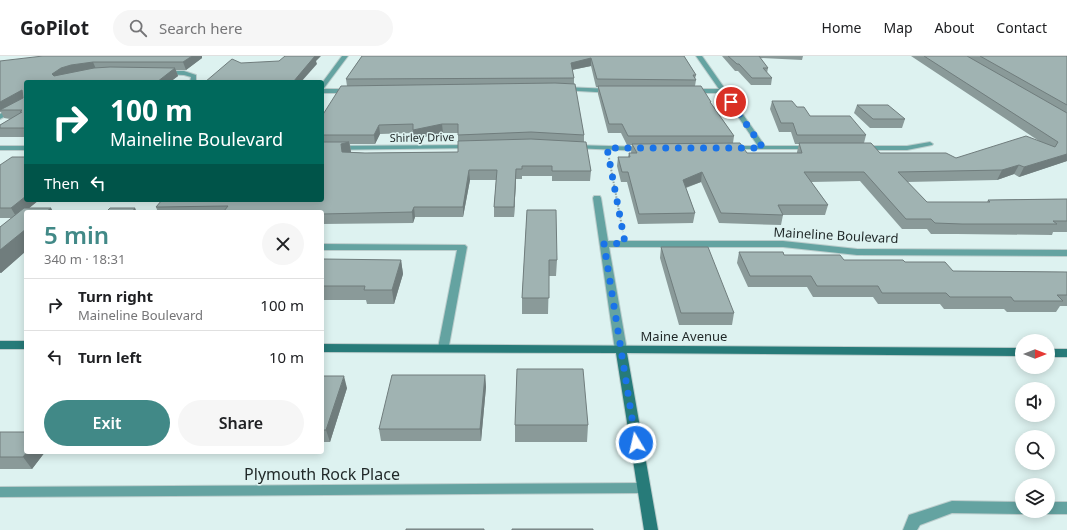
<!DOCTYPE html>
<html lang="en">
<head>
<meta charset="utf-8">
<style>
  :root { --surface:#fff; --page:#f6f6f6; --text:#202124; --muted:#757577; --line:#e0e0e0; --accent:#418987 }
  body { margin:0; font-family:"Noto Sans",sans-serif; background:var(--page); color:var(--text); height:100vh; display:flex; flex-direction:column; font-size:15px; white-space:nowrap }
  * { box-sizing:border-box; margin:0 }
  p { font-size:13px; color:var(--muted) }
  .icon { flex:none; width:22px; height:22px; fill:none; stroke:currentColor; stroke-width:2; stroke-linecap:round; stroke-linejoin:round }
  .map { position:relative; flex:1; overflow:hidden }
  .side { position:absolute; left:24px; top:154px; width:300px; height:244px; display:flex; flex-direction:column; background:var(--surface); border-radius:4px; box-shadow:0 2px 10px #0003 }
  .side>* { flex:none }
  .top-card { position:absolute; left:24px; top:24px; width:300px; height:122px; border-radius:4px; box-shadow:0 2px 10px #0003; background:#00695c; color:#fff; overflow:hidden }
  .needle { width:26px; rotate:90deg }
  .controls { position:absolute; left:1015px; top:278px; display:grid; gap:8px }
  .controls a { display:grid; place-items:center; width:40px; height:40px; border-radius:50%; background:var(--surface); box-shadow:0 2px 10px #0003; font-size:20px }
  .pin { position:absolute; display:grid; place-items:center; width:34px; height:34px; color:#fff; margin:-17px; border:2px solid #fff; border-radius:50%; box-shadow:0 1px 4px #0007 }
  .me { position:absolute; width:44px; margin:-22px; rotate:351deg; stroke-linejoin:round; filter:drop-shadow(0 0 3px #0008) }
  .turn { display:flex; align-items:center; gap:14px; height:84px; padding:0 20px; font-size:18px }
  .turn .icon { width:52px; height:52px; stroke-width:2.5 }
  .turn b { display:block; font-size:28px; line-height:34px }
  .then { display:flex; align-items:center; height:38px; padding:0 20px; background:#0003; gap:8px; font-size:15px }
  .round { display:grid; place-items:center; flex:none; width:42px; height:42px; border-radius:21px; background:var(--page) }
  .headline { display:flex; align-items:center; justify-content:space-between; height:68px; padding:0 20px }
  h1 { font-size:24px; font-weight:600; line-height:30px; color:var(--accent) }
  .primary-button { display:flex; gap:8px; margin-top:auto; padding:8px 20px }
  .primary-button a { flex:1; height:46px; border-radius:24px; background:var(--accent); color:#fff; font-size:16px; font-weight:600; line-height:46px; text-align:center }
  .primary-button a+a { background:var(--page); color:var(--text) }
  ul { padding:0; list-style:none }
  li { display:flex; align-items:center; gap:12px; height:52px; padding:0 20px; border-top:1px solid var(--line) }
  li div { flex:1 }
  li b { display:block; font-size:15px }
  li em { font-style:normal }
  header { display:flex; align-items:center; gap:24px; box-sizing:border-box; height:56px; padding:0 20px; background:var(--surface); border-bottom:1px solid var(--line) }
  header strong { font-size:19px }
  nav { display:flex; gap:22px; margin-inline-start:auto; font-size:14px }
  .search { width:280px; height:36px; background:var(--page); display:flex; align-items:center; gap:10px; box-sizing:border-box; padding:0 14px; border-radius:22px; color:var(--muted); font-size:15px }
  .map>svg:first-child { display:block }
</style>
</head>
<body>
<header>
<strong>GoPilot</strong>
<div class="search"><svg class="icon" aria-label="search" viewBox="0 0 24 24"><circle cx="10" cy="10" r="6"/><path d="M15 15l6 6"/></svg>Search here</div>
<nav><a>Home</a><a>Map</a><a>About</a><a>Contact</a></nav>
</header>
<div class="map">
<svg width="1067" height="474" viewBox="0 0 1067 474">
  <rect width="100%" height="100%" fill="#ddf2f0"/>
  <g fill="none" stroke-linecap="round" stroke-linejoin="round">
    <g stroke="#bbcdcc" stroke-width="2">
      <path id="lane" d="M 644,427 L 648,429 L 650,432 L 648,435 L 644,437 L 0,441 L 0,431 Z"/>
    </g>
    <g stroke="#bbcdcc" stroke-width="2">
      <path id="street" d="M 342,0 L 348,0 L 324,32 L 322,33 L 322,27 Z
        M 696,0 L 702,0 L 765,90 L 810,90 L 814,92 L 812,93 L 728,93 L 726,92 L 730,90 L 758,90 L 722,37 L 690,37 L 687,35 L 690,33 L 719,33 Z
        M 163,15 L 184,15 L 196,19 L 196,26 L 190,26 L 191,21 L 184,19 L 161,18 L 160,17 Z
        M 564,31 L 612,33 L 615,35 L 612,37 L 562,34 L 562,32 Z
        M 322,33 L 352,33 L 355,35 L 352,37 L 322,37 Z
        M 26,44 L 26,49 L 0,63 L 0,58 Z
        M 930,86 L 933,88 L 932,89 L 907,94 L 862,94 L 858,92 L 862,90 L 907,90 Z
        M 472,89 L 474,90 L 474,92 L 322,94 L 322,90 Z
        M 574,89 L 644,91 L 648,93 L 644,95 L 572,92 L 570,91 Z
        M 0,90 L 26,90 L 26,94 L 0,94 Z
        M 594,140 L 600,140 L 601,142 L 608,185 L 783,185 L 857,193 L 1067,194 L 1067,200 L 857,199 L 783,191 L 609,191 L 627,294 L 625,297 L 617,297 L 615,294 L 593,142 Z
        M 322,188 L 465,189 L 467,191 L 448,295 L 440,295 L 438,292 L 457,194 L 322,194 Z
        M 952,445 L 1022,446 L 1022,455 L 1028,455 L 1022,458 L 952,457 L 920,469 L 917,474 L 903,474 L 909,459 Z
        M 1048,446 L 1067,446 L 1067,458 L 1048,458 L 1043,456 L 1042,455 L 1048,455 Z"/>
    </g>
    <g stroke="#bbcdcc" stroke-width="2">
      <path id="secondary" d="M 0,285 L 26,285 L 26,293 L 0,293 Z
        M 322,288 L 1022,292 L 1022,300 L 627,297 L 658,474 L 644,474 L 616,297 L 322,296 Z
        M 1048,293 L 1067,293 L 1067,301 L 1048,301 Z"/>
    </g>
    <path stroke="#91a1a0" stroke-width="2" stroke-dasharray="1.5 1.5" stroke-linecap="butt" d="M 609,102 L 623,176"/>
    <use href="#lane" fill="#64a3a1" fill-rule="evenodd"/>
    <use href="#street" fill="#64a3a1" fill-rule="evenodd"/>
    <use href="#secondary" fill="#277b79" fill-rule="evenodd"/>
  </g>
  <path fill="#8a9a99" fill-rule="evenodd" d="M 362,0 L 684,0 L 696,19 L 695,23 L 696,24 L 695,30 L 711,46 L 711,47 L 734,80 L 733,87 L 747,97 L 797,97 L 797,96 L 799,88 L 795,88 L 791,76 L 779,76 L 770,53 L 772,45 L 797,51 L 810,60 L 866,79 L 864,87 L 880,97 L 956,102 L 1039,85 L 911,0 L 1067,0 L 1067,105 L 1019,121 L 1014,118 L 997,124 L 907,126 L 927,146 L 987,146 L 988,144 L 1067,143 L 1067,176 L 1053,176 L 1052,179 L 957,178 L 931,178 L 927,173 L 902,173 L 860,125 L 811,126 L 828,149 L 825,159 L 783,159 L 781,169 L 719,167 L 701,126 L 686,132 L 695,157 L 693,167 L 638,168 L 627,126 L 621,126 L 617,110 L 618,101 L 628,101 L 629,97 L 631,97 L 632,89 L 627,89 L 621,77 L 608,77 L 598,38 L 598,31 L 596,31 L 591,10 L 572,14 L 574,22 L 574,28 L 584,79 L 584,86 L 591,115 L 590,125 L 552,125 L 552,120 L 522,120 L 522,123 L 516,123 L 514,161 L 494,161 L 494,151 L 496,124 L 470,124 L 463,161 L 415,161 L 413,167 L 322,168 L 322,156 L 158,156 L 156,151 L 322,144 L 322,60 L 347,30 L 346,23 ZM 413,77 L 414,83 L 443,77 L 458,77 L 458,96 L 365,97 L 346,96 L 351,96 L 350,88 L 375,88 L 380,78 Z
    M 722,0 L 803,0 L 802,4 L 760,2 L 768,12 L 767,17 L 772,22 L 771,29 L 751,29 L 738,15 L 735,15 Z
    M 202,2 L 186,14 L 176,14 L 178,20 L 170,26 L 26,26 L 26,81 L 0,81 L 0,69 L 10,63 L 4,62 L 1,56 L 0,56 L 0,5 Z
    M 857,49 L 905,63 L 902,72 L 870,72 L 854,57 Z
    M 0,109 L 39,144 L 29,152 L 51,152 L 53,156 L 26,156 L 26,195 L 1,217 L 0,217 L 0,171 L 12,162 L 0,162 Z
    M 527,154 L 557,204 L 556,220 L 549,220 L 548,258 L 522,258 L 522,242 Z
    M 661,191 L 734,257 L 732,269 L 679,269 L 660,202 Z
    M 739,196 L 844,204 L 905,206 L 953,215 L 1067,216 L 1067,250 L 1060,250 L 1056,256 L 1007,256 L 1004,253 L 944,253 L 940,248 L 878,248 L 873,241 L 813,241 L 807,231 L 748,231 L 737,207 Z
    M 401,204 L 403,218 L 394,248 L 367,248 L 366,244 L 322,244 L 322,205 Z
    M 485,319 L 486,331 L 481,385 L 381,385 L 379,373 Z
    M 322,320 L 347,332 L 330,386 L 322,386 Z
    M 515,369 L 588,369 L 587,386 L 515,386 Z
    M 0,376 L 26,396 L 45,396 L 32,413 L 0,413 Z"/>
  <path fill="#707d7d" d="M 192,0 L 202,0 L 202,2 L 186,14 L 183,6 Z
    M 312,0 L 321,0 L 316,5 L 317,8 L 301,26 L 293,26 Z
    M 591,2 L 591,10 L 571,14 L 571,7 Z
    M 93,6 L 96,13 L 56,26 L 52,18 L 61,12 L 71,9 Z
    M 175,12 L 178,20 L 170,26 L 157,26 Z
    M 22,34 L 26,42 L 0,54 L 0,46 Z
    M 442,68 L 443,77 L 414,83 L 413,74 Z
    M 379,69 L 380,78 L 375,88 L 374,79 Z
    M 349,86 L 351,96 L 343,97 L 342,96 L 341,88 Z
    M 1067,98 L 1067,105 L 1019,121 L 1024,111 Z
    M 1019,109 L 1014,118 L 997,124 L 1002,114 Z
    M 516,113 L 516,123 L 514,161 L 514,151 Z
    M 469,114 L 470,124 L 463,161 L 463,151 Z
    M 702,116 L 701,126 L 681,133 L 683,124 Z
    M 26,140 L 26,144 L 39,144 L 17,162 L 11,152 Z
    M 414,151 L 415,161 L 413,167 L 412,156 Z
    M 51,152 L 53,156 L 46,156 Z
    M 135,152 L 137,156 L 132,156 Z
    M 26,173 L 26,195 L 1,217 L 0,216 L 0,194 Z
    M 401,204 L 403,218 L 394,248 L 392,234 Z
    M 485,319 L 486,331 L 481,385 L 480,373 Z
    M 344,320 L 347,332 L 330,386 L 326,374 Z
    M 27,396 L 45,396 L 32,413 L 23,401 Z"/>
  <path fill="#a0b3b2" stroke="#707d7d" d="M 43,0 L 192,0 L 183,6 L 93,6 L 71,9 L 61,12 L 52,18 L 54,20 L 94,12 L 110,11 L 175,12 L 157,26 L 26,26 L 26,72 L 0,72 L 0,69 L 22,56 L 20,56 L 22,54 L 0,54 L 23,42 L 22,34 L 0,46 L 0,5 Z
    M 285,0 L 315,0 L 293,26 L 205,26 L 232,3 L 241,7 L 279,5 Z
    M 362,0 L 684,0 L 696,19 L 693,19 L 696,24 L 597,23 L 591,2 L 571,7 L 574,22 L 346,23 Z
    M 728,0 L 759,0 L 768,12 L 763,12 L 772,22 L 752,22 L 739,8 L 737,8 Z
    M 924,0 L 967,0 L 1067,57 L 1067,98 L 1024,111 L 1019,109 L 1002,114 L 898,116 L 927,146 L 990,146 L 988,144 L 1067,143 L 1067,165 L 1053,165 L 1057,168 L 962,168 L 935,167 L 931,163 L 906,163 L 864,116 L 804,116 L 828,149 L 778,149 L 783,159 L 721,157 L 702,116 L 683,124 L 695,157 L 639,158 L 628,116 L 622,116 L 618,101 L 630,101 L 629,97 L 637,97 L 632,88 L 740,87 L 747,97 L 802,97 L 799,87 L 871,87 L 880,97 L 946,97 L 956,102 L 1026,80 L 1055,91 L 1058,86 Z
    M 980,0 L 1067,0 L 1067,49 Z
    M 555,27 L 575,28 L 584,79 L 531,76 L 458,79 L 458,68 L 442,68 L 413,74 L 413,68 L 379,69 L 374,79 L 322,79 L 322,60 L 341,30 Z
    M 598,30 L 701,30 L 711,46 L 710,46 L 734,80 L 628,80 L 622,68 L 609,68 Z
    M 772,45 L 792,45 L 797,51 L 804,51 L 810,60 L 850,60 L 866,79 L 797,79 L 793,67 L 781,67 Z
    M 857,49 L 888,49 L 905,63 L 873,63 Z
    M 531,83 L 586,86 L 591,115 L 552,115 L 552,110 L 522,110 L 522,113 L 516,113 L 514,151 L 494,151 L 497,114 L 469,114 L 463,151 L 414,151 L 412,156 L 322,158 L 322,156 L 262,156 L 262,155 L 224,155 L 228,150 L 156,151 L 162,144 L 322,144 L 322,86 L 349,86 L 341,88 L 342,96 L 365,97 L 458,96 L 458,85 Z
    M 12,101 L 26,101 L 26,140 L 11,152 L 0,152 L 0,109 Z
    M 24,152 L 51,152 L 46,156 L 26,156 L 26,173 L 0,194 L 0,171 Z
    M 110,152 L 135,152 L 132,156 L 106,156 Z
    M 527,154 L 556,154 L 557,204 L 549,204 L 549,242 L 522,242 Z
    M 661,191 L 708,191 L 734,257 L 681,257 Z
    M 739,196 L 783,196 L 784,199 L 840,199 L 844,204 L 903,204 L 905,206 L 945,206 L 953,215 L 1067,216 L 1067,239 L 1057,239 L 1063,245 L 1014,245 L 1011,241 L 950,241 L 946,237 L 882,237 L 878,230 L 817,230 L 811,220 L 750,220 Z
    M 323,203 L 401,204 L 392,234 L 364,234 L 365,230 L 322,230 L 322,205 Z
    M 517,313 L 583,313 L 588,369 L 515,369 Z
    M 392,319 L 485,319 L 480,373 L 379,373 Z
    M 322,320 L 344,320 L 326,374 L 322,374 Z
    M 0,376 L 26,376 L 26,396 L 27,396 L 23,401 L 0,401 Z
    M 406,473 L 484,473 L 484,474 L 406,474 Z
    M 512,473 L 593,473 L 593,474 L 512,474 Z"/>
  <g fill="none" stroke-linecap="round" stroke-linejoin="round">
    <path stroke="#1a73e8" stroke-width="7" stroke-dasharray="0 12.6" d="M 636,387 L 604,188 L 625,187 L 607,92 L 763,92 L 731,46"/>
  </g>
  <g text-anchor="middle" dominant-baseline="central" stroke-width="3" stroke-linejoin="round" paint-order="stroke">
    <g font-size="11" fill="#1f2727" stroke="#ddf2f0">
      <text transform="translate(422 81) rotate(-1)">Shirley Drive</text>
    </g>
    <g font-size="13" fill="#1f2727" stroke="#ddf2f0">
      <text transform="translate(836 179) rotate(3)">Maineline Boulevard</text>
      <text x="684" y="280">Maine Avenue</text>
    </g>
    <g font-size="16" fill="#1f2727" stroke="#ddf2f0">
      <text x="322" y="418">Plymouth Rock Place</text>
    </g>
  </g>
</svg>
<div class="controls">
<a><svg class="needle" viewBox="-14 -14 28 28"><path d="M0-13l5 13h-10z" fill="#e53935"/><path d="M0 13l5-13h-10z" fill="#757577"/></svg></a>
<a><svg class="icon" aria-label="sound" viewBox="0 0 24 24"><path d="M4 9h4l5-4v14l-5-4H4zM17 9q2 3 0 6"/></svg></a>
<a><svg class="icon" aria-label="search" viewBox="0 0 24 24"><circle cx="10" cy="10" r="6"/><path d="M15 15l6 6"/></svg></a>
<a><svg class="icon" aria-label="layers" viewBox="0 0 24 24"><path d="M12 4l9 5-9 5-9-5zM3 14l9 5 9-5"/></svg></a>
</div>
<div class="pin" style="left:731px;top:46px;background:#d93025"><svg class="icon" aria-label="arrive" viewBox="0 0 24 24"><path d="M6 21V4h12l-3 4 3 4H6"/></svg></div>
<svg class="me" style="left:636px;top:387px" viewBox="-20 -20 40 40"><circle r="17" fill="#1a73e8" stroke="#fff" stroke-width="3"/><path d="M0-11L8 9 0 5-8 9z" fill="#fff"/></svg>
<div class="top-card">
<div class="turn"><svg class="icon" aria-label="right" viewBox="0 0 24 24"><path d="M7 20v-9h11M14 6l5 5-5 5"/></svg><div><b>100 m</b>Maineline Boulevard</div></div>
<div class="then">Then<svg class="icon" aria-label="left" viewBox="0 0 24 24"><path d="M17 20v-9H6M10 6l-5 5 5 5"/></svg></div>
</div>
<section class="side">
<div class="headline"><div><h1>5 min</h1><p>340 m · 18:31</p></div><a class="round"><svg class="icon" aria-label="close" viewBox="0 0 24 24"><path d="M6 6l12 12M18 6L6 18"/></svg></a></div>
<ul>
<li><svg class="icon" aria-label="right" viewBox="0 0 24 24"><path d="M7 20v-9h11M14 6l5 5-5 5"/></svg><div><b>Turn right</b><p>Maineline Boulevard</p></div><em>100 m</em></li>
<li><svg class="icon" aria-label="left" viewBox="0 0 24 24"><path d="M17 20v-9H6M10 6l-5 5 5 5"/></svg><div><b>Turn left</b></div><em>10 m</em></li>
</ul>
<div class="primary-button"><a>Exit</a><a>Share</a></div>
</section>
</div>
</body>
</html>
